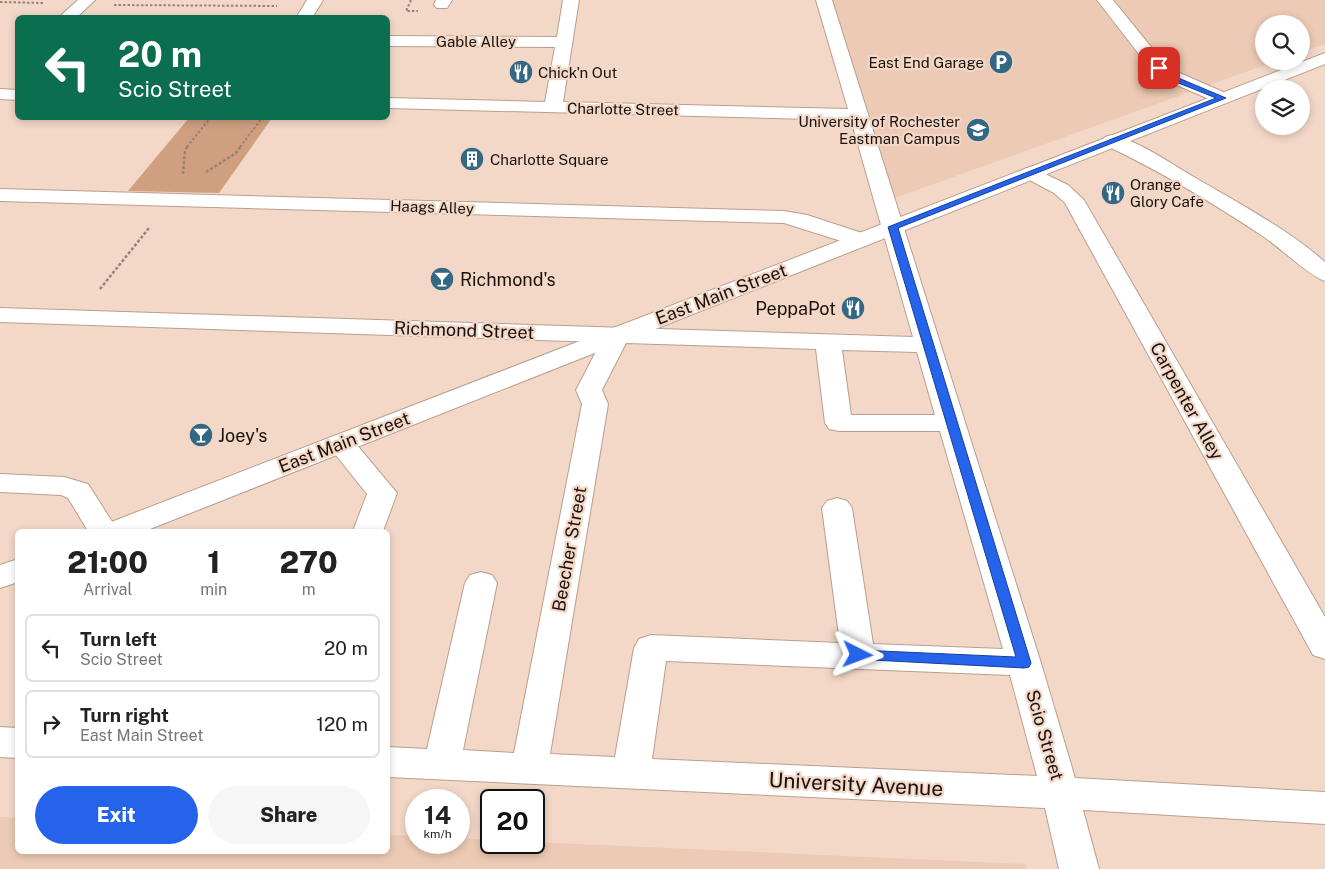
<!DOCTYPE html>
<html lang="en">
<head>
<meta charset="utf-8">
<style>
  :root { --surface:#fff; --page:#f6f6f6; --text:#222; --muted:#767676; --line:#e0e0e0; --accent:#2563eb }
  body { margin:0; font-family:"Public Sans",sans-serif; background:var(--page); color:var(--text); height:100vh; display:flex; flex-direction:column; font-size:19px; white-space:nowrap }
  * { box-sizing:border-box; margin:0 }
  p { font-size:16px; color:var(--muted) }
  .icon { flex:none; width:28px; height:28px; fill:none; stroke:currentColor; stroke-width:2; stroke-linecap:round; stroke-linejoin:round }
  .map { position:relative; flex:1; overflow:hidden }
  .details { position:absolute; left:15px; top:529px; width:375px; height:325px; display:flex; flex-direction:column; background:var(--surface); border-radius:8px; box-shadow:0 2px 8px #0003 }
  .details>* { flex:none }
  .top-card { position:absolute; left:15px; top:15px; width:375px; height:105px; border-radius:8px; box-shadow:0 2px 8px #0003; background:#0b6e4f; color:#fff; overflow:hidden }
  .buttons { position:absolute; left:1255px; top:15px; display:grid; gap:10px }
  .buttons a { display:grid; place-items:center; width:55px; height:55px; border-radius:50%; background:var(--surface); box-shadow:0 2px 8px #0003; font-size:25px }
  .speed { position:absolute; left:405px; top:789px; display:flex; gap:10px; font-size:25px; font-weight:700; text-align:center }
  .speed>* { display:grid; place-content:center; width:65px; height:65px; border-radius:50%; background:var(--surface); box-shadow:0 2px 8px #0003; line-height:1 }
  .speed small { font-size:12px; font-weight:400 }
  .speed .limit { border:2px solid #111; border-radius:8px; background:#fff; color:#111 }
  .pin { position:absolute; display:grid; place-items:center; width:42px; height:42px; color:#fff; margin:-21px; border-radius:10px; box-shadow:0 2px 8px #0006 }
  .me { position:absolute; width:55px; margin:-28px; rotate:93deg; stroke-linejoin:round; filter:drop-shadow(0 0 4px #0008) }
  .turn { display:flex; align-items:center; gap:18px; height:105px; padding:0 20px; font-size:22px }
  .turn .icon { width:65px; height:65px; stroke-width:2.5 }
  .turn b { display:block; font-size:35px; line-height:42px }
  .eta { display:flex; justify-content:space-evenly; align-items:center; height:85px; text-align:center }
  .eta b { font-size:30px; font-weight:800; line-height:35px }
  .primary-button { display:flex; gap:10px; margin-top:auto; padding:10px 20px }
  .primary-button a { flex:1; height:58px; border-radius:30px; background:var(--accent); color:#fff; font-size:20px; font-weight:800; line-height:58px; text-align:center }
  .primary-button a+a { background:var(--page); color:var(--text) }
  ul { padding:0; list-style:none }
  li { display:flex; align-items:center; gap:15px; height:68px; margin:0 10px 8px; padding:0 10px; border:2px solid var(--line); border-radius:8px }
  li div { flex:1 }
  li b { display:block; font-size:19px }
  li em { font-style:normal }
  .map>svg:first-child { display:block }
</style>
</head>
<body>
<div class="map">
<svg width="1325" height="869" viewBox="0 0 1325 869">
  <rect width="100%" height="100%" fill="#f3d8c8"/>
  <path fill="#eccab5" d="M 831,0 L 1325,0 L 1325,44 L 1301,52 L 1301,24 L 1264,24 L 1264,61 L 1276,61 L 892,199 Z
    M 0,817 L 17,818 L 18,851 L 388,851 L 388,835 L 416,836 L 416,842 L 459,842 L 459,838 L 491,840 L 491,842 L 534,842 L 1026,864 L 1027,869 L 0,869 Z"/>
  <path fill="#d09f80" d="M 189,118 L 272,118 L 219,193 L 128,191 Z"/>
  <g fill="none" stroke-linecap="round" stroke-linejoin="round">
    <g stroke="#b99f8f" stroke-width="2">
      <path id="minor" d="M 78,0 L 95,0 L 76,18 L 58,18 Z
        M 307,0 L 323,0 L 312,18 L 296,18 Z
        M 436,0 L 452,0 L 447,8 L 437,8 L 434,5 Z
        M 563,0 L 579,0 L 563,102 L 848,109 L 816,0 L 832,0 L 1041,663 L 1075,778 L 1325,792 L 1325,824 L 1083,810 L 1099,869 L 1059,869 L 1045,808 L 388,777 L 388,747 L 427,749 L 465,583 L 470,575 L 481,572 L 492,575 L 497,583 L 463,750 L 514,753 L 582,404 L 576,390 L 601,342 L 0,322 L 0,308 L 913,337 L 851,120 L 388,108 L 388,98 L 545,102 L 555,47 L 388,46 L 388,36 L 557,37 ZM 626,343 L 816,349 L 825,423 L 829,429 L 839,431 L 940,431 L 1003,649 L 873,644 L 852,508 L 847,501 L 837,498 L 827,501 L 822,508 L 840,643 L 651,635 L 639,639 L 634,648 L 615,757 L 550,754 L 608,404 L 602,390 ZM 842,350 L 917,352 L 935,415 L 851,415 ZM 666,661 L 1010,675 L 1037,776 L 652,759 Z
        M 1097,0 L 1113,0 L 1168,68 L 1228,94 L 1231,98 L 1228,102 L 1222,103 L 1216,102 L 1156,76 Z
        M 0,89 L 18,90 L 18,100 L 0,99 Z
        M 1112,135 C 1141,142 1168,162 1194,177 C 1238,203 1286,228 1325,262 L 1325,281 C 1311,277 1279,247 1264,237 C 1213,203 1160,171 1105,145 L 1102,141 L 1105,137 Z
        M 1031,167 L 1068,185 L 1084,200 L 1325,617 L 1325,659 L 1313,655 L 1065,203 L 1054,193 L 1024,177 L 1021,173 L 1024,169 Z
        M 0,189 L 784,211 L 807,215 L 868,235 L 871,240 L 868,245 L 860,247 L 784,223 L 0,201 Z
        M 341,435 L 351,438 L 397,493 L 383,531 L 353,531 L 367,494 L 327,444 L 331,438 Z
        M 0,474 L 64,477 L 88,484 L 118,531 L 88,531 L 68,498 L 61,495 L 0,492 Z
        M 0,727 L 18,728 L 18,758 L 0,757 Z"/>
    </g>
    <g stroke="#b99f8f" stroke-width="2">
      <path id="major" d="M 1325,53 L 1325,64 L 145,531 L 102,531 L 106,524 Z
        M 18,559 L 18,582 L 0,588 L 0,565 Z"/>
    </g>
    <path stroke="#968377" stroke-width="2" stroke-dasharray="2.5 2" stroke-linecap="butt" d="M 411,0 L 406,11 L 418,11
      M 0,2 L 43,3
      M 114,5 L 277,6
      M 187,147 L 210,118
      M 240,147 L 262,118"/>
    <path stroke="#968377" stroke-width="2.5" stroke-dasharray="3 2" stroke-linecap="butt" d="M 206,172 L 236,153 L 241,146
      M 183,174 L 185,150 L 188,146
      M 100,289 L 149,228"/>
    <use href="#minor" fill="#fff" fill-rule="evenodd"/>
    <use href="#major" fill="#fff" fill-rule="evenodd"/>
  </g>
  <path fill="#2563eb" stroke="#184099" d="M 1159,66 L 1176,77 L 1226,98 L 898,228 L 1031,663 L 1029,667 L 1024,668 L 853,659 L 851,655 L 853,652 L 858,650 L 1016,657 L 888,227 L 1216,98 L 1171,80 L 1156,70 L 1155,68 Z"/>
  <defs>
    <g id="parking-disc" transform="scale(1.25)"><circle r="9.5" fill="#336884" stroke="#f3d8c8"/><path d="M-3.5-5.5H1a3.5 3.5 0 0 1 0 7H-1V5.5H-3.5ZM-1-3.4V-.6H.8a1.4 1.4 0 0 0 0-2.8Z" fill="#fff"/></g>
    <g id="restaurant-disc" transform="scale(1.25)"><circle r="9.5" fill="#336884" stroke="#f3d8c8"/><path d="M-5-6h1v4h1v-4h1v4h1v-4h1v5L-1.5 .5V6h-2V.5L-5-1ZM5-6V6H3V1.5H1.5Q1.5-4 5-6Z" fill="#fff"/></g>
    <g id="university-disc" transform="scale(1.25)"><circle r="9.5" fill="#336884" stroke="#f3d8c8"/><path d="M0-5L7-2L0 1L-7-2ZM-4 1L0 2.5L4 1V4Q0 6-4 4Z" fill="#fff"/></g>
    <g id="building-disc" transform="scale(1.25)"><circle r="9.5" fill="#336884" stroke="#f3d8c8"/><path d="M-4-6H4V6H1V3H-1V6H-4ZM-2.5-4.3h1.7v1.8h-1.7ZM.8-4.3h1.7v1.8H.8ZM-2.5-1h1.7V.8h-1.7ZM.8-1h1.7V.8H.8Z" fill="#fff"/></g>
    <g id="bar-disc" transform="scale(1.25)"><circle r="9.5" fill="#336884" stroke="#f3d8c8"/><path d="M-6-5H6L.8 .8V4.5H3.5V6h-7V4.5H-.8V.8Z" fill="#fff"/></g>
  </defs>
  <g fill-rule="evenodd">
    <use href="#parking-disc" x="1001" y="62"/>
    <use href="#restaurant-disc" x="521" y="72"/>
    <use href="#university-disc" x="978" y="130"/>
    <use href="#building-disc" x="472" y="159"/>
    <use href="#restaurant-disc" x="1113" y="193"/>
    <use href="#bar-disc" x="442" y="279"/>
    <use href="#restaurant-disc" x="853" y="308"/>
    <use href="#bar-disc" x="201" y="435"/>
  </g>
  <g text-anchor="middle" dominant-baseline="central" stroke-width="4.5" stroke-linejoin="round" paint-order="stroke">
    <g font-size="15" fill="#19100b" stroke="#f3d8c8">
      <text x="476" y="41">Gable Alley</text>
      <text transform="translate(623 109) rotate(1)">Charlotte Street</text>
      <text transform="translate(432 207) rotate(2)">Haags Alley</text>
    </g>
    <g font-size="15" fill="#19100b" stroke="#f3d8c8" text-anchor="start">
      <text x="984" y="62" text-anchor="end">East End Garage</text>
      <text x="538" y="72">Chick'n Out</text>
      <text x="960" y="121" text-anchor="end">University of Rochester<tspan x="960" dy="17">Eastman Campus</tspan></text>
      <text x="490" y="159">Charlotte Square</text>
      <text x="1130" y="184">Orange<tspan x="1130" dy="17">Glory Cafe</tspan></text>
    </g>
    <g font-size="18" fill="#19100b" stroke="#f3d8c8" text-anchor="start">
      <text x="460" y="279">Richmond's</text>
      <text x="836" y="308" text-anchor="end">PeppaPot</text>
      <text x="218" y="435">Joey's</text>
    </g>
    <g font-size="18" fill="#19100b" stroke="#f3d8c8">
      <text transform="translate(721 294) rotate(-21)">East Main Street</text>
      <text transform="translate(464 330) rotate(2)">Richmond Street</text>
      <text transform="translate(1187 401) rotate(61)">Carpenter Alley</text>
      <text transform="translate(344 442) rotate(-21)">East Main Street</text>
      <text transform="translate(569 549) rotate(-80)">Beecher Street</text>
      <text transform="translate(1045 735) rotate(74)">Scio Street</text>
    </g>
    <g font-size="21" fill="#19100b" stroke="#f3d8c8">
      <text transform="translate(856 784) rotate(3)">University Avenue</text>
    </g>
  </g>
</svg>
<div class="buttons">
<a><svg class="icon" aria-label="search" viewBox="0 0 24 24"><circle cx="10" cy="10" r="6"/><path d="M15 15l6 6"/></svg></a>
<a><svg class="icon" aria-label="layers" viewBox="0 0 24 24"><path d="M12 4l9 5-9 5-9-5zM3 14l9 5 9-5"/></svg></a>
</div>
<div class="speed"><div>14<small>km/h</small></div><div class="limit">20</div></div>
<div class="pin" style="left:1159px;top:68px;background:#d93025"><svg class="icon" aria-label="arrive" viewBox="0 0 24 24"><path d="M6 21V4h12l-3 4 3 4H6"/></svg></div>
<svg class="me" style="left:858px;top:655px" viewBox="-20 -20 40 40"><path d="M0-17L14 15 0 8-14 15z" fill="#2563eb" stroke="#fff" stroke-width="4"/></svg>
<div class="top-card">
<div class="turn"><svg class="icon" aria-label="left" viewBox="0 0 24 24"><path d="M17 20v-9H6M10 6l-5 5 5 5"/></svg><div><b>20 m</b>Scio Street</div></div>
</div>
<section class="details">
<div class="eta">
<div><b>21:00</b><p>Arrival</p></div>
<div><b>1</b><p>min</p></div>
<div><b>270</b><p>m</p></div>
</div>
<ul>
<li><svg class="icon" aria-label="left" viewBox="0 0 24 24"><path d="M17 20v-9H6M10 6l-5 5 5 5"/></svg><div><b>Turn left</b><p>Scio Street</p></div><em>20 m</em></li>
<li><svg class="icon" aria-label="right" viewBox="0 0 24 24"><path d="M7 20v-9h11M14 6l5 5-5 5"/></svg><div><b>Turn right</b><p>East Main Street</p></div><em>120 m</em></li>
</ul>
<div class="primary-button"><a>Exit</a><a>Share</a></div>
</section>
</div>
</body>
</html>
